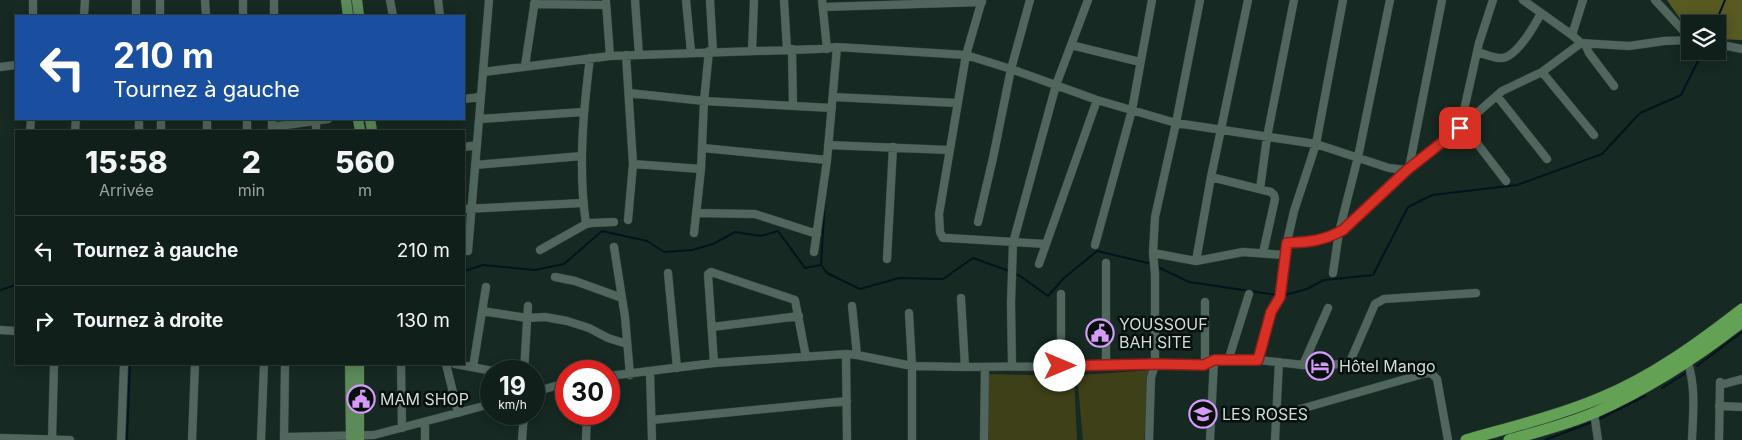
<!DOCTYPE html>
<html lang="fr">
<head>
<meta charset="utf-8">
<style>
  :root { --surface:#101f1a; --page:#1e2c27; --text:#f1f3f6; --muted:#9ca2a2; --line:#303d39 }
  body { margin:0; font-family:Inter,sans-serif; background:var(--page); color:var(--text); height:100vh; display:flex; flex-direction:column; font-size:19px; white-space:nowrap }
  * { box-sizing:border-box; margin:0 }
  p { font-size:16px; color:var(--muted) }
  .icon { flex:none; width:28px; height:28px; fill:none; stroke:currentColor; stroke-width:2; stroke-linecap:round; stroke-linejoin:round }
  .map { position:relative; flex:1; overflow:hidden }
  .panel { position:absolute; left:15px; top:130px; width:450px; height:235px; display:flex; flex-direction:column; background:var(--surface); border-radius:0px; box-shadow:0 2px 12px #0003,0 0 0 1px var(--line) }
  .panel>* { flex:none }
  .top-card { position:absolute; left:15px; top:15px; width:450px; height:105px; border-radius:0px; box-shadow:0 2px 12px #0003,0 0 0 1px var(--line); background:#1a4fa0; color:#fff; overflow:hidden }
  .fabs { position:absolute; left:1681px; top:15px; display:grid; gap:10px }
  .fabs a { display:grid; place-items:center; width:45px; height:45px; border-radius:0px; background:var(--surface); box-shadow:0 2px 12px #0003,0 0 0 1px var(--line); font-size:25px }
  .speed { position:absolute; left:480px; top:360px; display:flex; gap:10px; font-size:25px; font-weight:700; text-align:center }
  .speed>* { display:grid; place-content:center; width:65px; height:65px; border-radius:50%; background:var(--surface); box-shadow:0 2px 12px #0003,0 0 0 1px var(--line); line-height:1 }
  .speed small { font-size:12px; font-weight:400 }
  .speed .limit { border:8px solid #d22; background:#fff; color:#111 }
  .pin { position:absolute; display:grid; place-items:center; width:42px; height:42px; color:#fff; margin:-21px; border-radius:10px; box-shadow:0 2px 8px #0006 }
  .me { position:absolute; width:55px; margin:-28px; rotate:90deg; stroke-linejoin:round; filter:drop-shadow(0 0 4px #0008) }
  .turn { display:flex; align-items:center; gap:18px; height:105px; padding:0 15px; font-size:22px }
  .turn .icon { width:65px; height:65px; stroke-width:2.5 }
  .turn b { display:block; font-size:35px; line-height:42px }
  .eta { display:flex; justify-content:space-evenly; align-items:center; height:85px; text-align:center }
  .eta b { font-size:30px; font-weight:800; line-height:35px }
  ul { padding:0; list-style:none }
  li { display:flex; align-items:center; gap:15px; height:70px; padding:0 15px; border-top:1px solid var(--line) }
  li div { flex:1 }
  li b { display:block; font-size:19px }
  li em { font-style:normal }
  .map>svg:first-child { display:block }
</style>
</head>
<body>
<div class="map">
<svg width="1742" height="440" viewBox="0 0 1742 440">
  <rect width="100%" height="100%" fill="#162922"/>
  <path fill="#3e4018" d="M 1153,370 L 1144,440 L 1083,440 L 1078,386 L 1079,375 Z
    M 988,374 L 1074,376 L 1077,440 L 988,440 Z"/>
  <path fill="#585a22" d="M 1667,0 L 1742,0 L 1742,40 L 1718,39 L 1718,24 L 1690,24 L 1690,28 L 1681,20 Z"/>
  <g fill="none" stroke-linecap="round" stroke-linejoin="round">
    <path stroke="#02151d" stroke-width="2" d="M 1715,24 L 1725,0
      M 821,265 L 825,199
      M 1156,266 L 1189,282 L 1277,295
      M 464,271 L 483,265 L 535,270 L 564,264 L 602,231 L 647,241 L 664,252 L 692,250 L 713,244 L 735,232 L 761,236 L 778,231 L 805,268 L 821,265 L 827,273 L 860,289 L 899,278 L 943,279 L 973,258 L 1009,271
      M 1013,273 L 1020,276 L 1048,296 L 1064,278 L 1097,251 L 1152,264
      M 0,290 L 16,285
      M 1281,296 L 1307,289 L 1324,280 L 1373,275 L 1408,207 L 1432,195 L 1517,185 L 1602,154 L 1640,113 L 1681,95 L 1703,51
      M 1697,366 L 1742,332
      M 1662,388 L 1686,373
      M 1599,419 L 1645,396
      M 127,440 L 130,364
      M 1545,440 L 1592,422"/>
    <g stroke="#33423d" stroke-width="9">
      <path id="minor" d="M 136,0 L 136,16
        M 160,0 L 160,16
        M 205,0 L 206,16
        M 274,0 L 274,16
        M 390,0 L 393,16
        M 438,0 L 440,16
        M 635,0 L 639,55
        M 686,0 L 691,52
        M 710,0 L 713,52
        M 784,0 L 787,50
        M 822,0 L 827,49
        M 982,0 L 966,55 L 939,214 L 940,232 L 943,238 L 948,238 L 1046,244
        M 1523,0 L 1572,35 L 1581,43 L 1629,46 L 1664,41 L 1690,40
        M 1655,0 L 1690,38
        M 606,2 L 610,56
        M 534,4 L 606,5
        M 823,7 L 982,2
        M 33,16 L 33,0
        M 84,16 L 85,0
        M 243,16 L 243,0
        M 1572,35 L 1583,0
        M 1585,44 L 1589,53 L 1614,86
        M 1718,44 L 1742,49
        M 1071,45 L 1140,62
        M 792,49 L 793,105
        M 752,51 L 754,0
        M 1477,52 C 1485,54 1493,58 1500,58 C 1515,60 1535,25 1541,13
        M 626,55 L 633,164 L 628,220
        M 525,66 L 535,0
        M 0,67 L 16,65
        M 483,72 L 610,56 L 818,49 L 837,47 L 966,55 L 1011,69 L 1097,100 L 1176,123 L 1316,144 L 1389,168 L 1407,170
        M 1542,72 L 1594,135
        M 629,93 L 704,101 L 832,108
        M 1497,96 L 1547,159
        M 833,97 L 957,103
        M 464,99 L 481,97
        M 139,119 L 139,131
        M 161,119 L 161,131
        M 207,119 L 207,131
        M 479,119 L 583,112
        M 316,121 L 316,131
        M 1463,125 L 1506,181
        M 272,127 L 328,119
        M 1460,128 L 1479,43 L 1493,0
        M 30,131 L 31,119
        M 75,131 L 76,119
        M 247,131 L 247,119
        M 272,131 L 272,119
        M 828,145 L 949,150
        M 464,147 L 477,145
        M 703,148 L 827,160
        M 633,164 L 701,169
        M 475,165 L 582,156
        M 1409,168 L 1442,0
        M 1211,177 L 1271,192 L 1274,195 L 1275,199 L 1263,253
        M 1260,189 L 1267,137 L 1294,0
        M 464,209 L 582,203
        M 696,213 L 755,214 L 817,234
        M 978,222 L 993,158 L 1011,69 L 1030,0
        M 586,224 C 578,169 583,113 590,58
        M 694,233 L 701,169 L 704,101 L 709,51
        M 1287,243 C 1310,242 1323,241 1343,230 L 1407,170 L 1460,128 L 1502,91 L 1542,72 L 1581,43
        M 1095,245 L 1132,110 L 1152,0
        M 614,247 L 625,317 L 630,375
        M 540,250 L 586,224 L 591,223 L 614,222
        M 468,251 L 489,0
        M 814,252 L 827,160 L 837,47
        M 1153,253 L 1196,261 L 1243,252 L 1284,255
        M 887,259 L 893,147
        M 1196,261 L 1211,177 L 1248,0
        M 1106,263 L 1106,366
        M 1039,264 L 1097,100
        M 668,273 L 677,368
        M 1333,273 L 1339,232 L 1358,157 L 1390,0
        M 555,277 L 575,281 L 622,298
        M 961,298 L 965,367
        M 852,306 L 857,355
        M 482,311 L 527,318 L 545,317 L 567,321 L 589,328 L 608,338 L 627,344
        M 909,313 L 912,366 L 912,440
        M 712,327 L 799,316
        M 0,330 L 16,331
        M 846,354 L 857,355 L 912,366 L 965,367 L 1106,366 L 1155,364 L 1205,365 L 1214,360 L 1258,360 L 1303,365 L 1349,364 L 1375,304 L 1384,299 L 1476,293
        M 1258,360 L 1271,312 L 1280,297 L 1284,255 L 1294,211 L 1316,144 L 1343,0
        M 1228,361 L 1249,294
        M 714,363 L 708,274 L 711,272 L 795,300 L 806,357
        M 1688,363 C 1696,388 1693,414 1692,440
        M 401,364 L 402,428
        M 446,364 L 458,413
        M 455,364 L 493,371
        M 1205,365 L 1205,302
        M 1303,365 L 1328,308
        M 1061,366 L 1061,294
        M 473,367 L 486,287
        M 1012,367 L 1011,303 L 1013,243 L 1056,85 L 1088,0
        M 524,371 L 528,306
        M 650,372 L 652,440
        M 609,376 L 714,363 L 846,354 L 847,440
        M 1720,385 L 1742,379
        M 534,392 L 566,383
        M 1719,406 L 1742,407
        M 1594,413 L 1598,440
        M 1276,416 L 1430,372 L 1437,379 L 1448,440
        M 652,420 L 847,401
        M 425,422 L 425,440
        M 284,437 L 374,435 L 491,404
        M 0,438 L 70,440
        M 52,440 L 54,364
        M 121,440 L 124,364
        M 192,440 L 195,364
        M 261,440 L 264,364
        M 284,440 L 285,364
        M 522,440 L 524,414
        M 586,440 L 587,414
        M 984,440 L 985,367
        M 1149,440 L 1151,378 L 1155,364 L 1155,274 L 1153,253 L 1155,217 L 1176,123 L 1200,0
        M 1210,440 L 1214,360
        M 1275,440 L 1279,362
        M 1719,440 L 1720,382"/>
    </g>
    <g stroke="#33423d" stroke-width="11">
      <path id="major" d="M 346,0 L 348,16
        M 357,0 L 359,16
        M 358,119 L 360,131
        M 370,119 L 372,131
        M 350,364 L 351,440
        M 359,440 L 359,364"/>
    </g>
    <g stroke="#33423d" stroke-width="12">
      <path id="highway" d="M 1466,440 C 1511,427 1557,416 1600,398 C 1652,377 1698,343 1742,309
        M 1509,440 C 1537,432 1569,424 1596,412 C 1650,388 1696,358 1742,322"/>
    </g>
    <use href="#minor" stroke="#51675e" stroke-width="8"/>
    <use href="#major" stroke="#5c8a59" stroke-width="10"/>
    <use href="#highway" stroke="#63a155" stroke-width="11"/>
  </g>
  <g fill="none" stroke-linecap="round" stroke-linejoin="round">
    <g stroke="#8d1f18" stroke-width="12">
      <path id="route" d="M 1060,366 L 1155,364 L 1204,365 L 1214,360 L 1258,360 L 1271,312 L 1280,297 L 1287,243 C 1310,242 1323,241 1343,230 L 1407,170 L 1460,128"/>
    </g>
    <use href="#route" stroke="#d93025" stroke-width="9"/>
  </g>
  <defs>
    <g id="civic-ring" transform="scale(1.4375)"><circle r="9.5" fill="#08100d" stroke="#d69bfa" stroke-width="1.5"/><path d="M-.6-6.5H3V-4.5H.6V-3L4-1V1h2V6H-6V1h2V-1L-.6-3ZM-1.2 2.5V6h2.4V2.5Z" fill="#d69bfa"/></g>
    <g id="hotel-ring" transform="scale(1.4375)"><circle r="9.5" fill="#08100d" stroke="#d69bfa" stroke-width="1.5"/><path d="M-6-4.5h1.5V1H6V5H4.5V3h-9V5H-6ZM-4 0a1.8 1.8 0 1 1 3.6 0ZM.5 0V-2.5h3Q6-2.5 6 0Z" fill="#d69bfa"/></g>
    <g id="school-ring" transform="scale(1.4375)"><circle r="9.5" fill="#08100d" stroke="#d69bfa" stroke-width="1.5"/><path d="M0-5L7-2L0 1L-7-2ZM-4 1L0 2.5L4 1V4Q0 6-4 4Z" fill="#d69bfa"/></g>
  </defs>
  <g fill-rule="evenodd">
    <use href="#civic-ring" x="1100" y="333"/>
    <use href="#hotel-ring" x="1320" y="366"/>
    <use href="#civic-ring" x="361" y="399"/>
    <use href="#school-ring" x="1203" y="414"/>
  </g>
  <g text-anchor="middle" dominant-baseline="central" stroke-width="5" stroke-linejoin="round" paint-order="stroke">
    <g font-size="16" fill="#d0dcd7" stroke="#08100d" text-anchor="start">
      <text x="1119" y="324">YOUSSOUF<tspan x="1119" dy="18">BAH SITE</tspan></text>
      <text x="1339" y="366">Hôtel Mango</text>
      <text x="380" y="399">MAM SHOP</text>
      <text x="1222" y="414">LES ROSES</text>
    </g>
  </g>
</svg>
<div class="fabs">
<a><svg class="icon" aria-label="layers" viewBox="0 0 24 24"><path d="M12 4l9 5-9 5-9-5zM3 14l9 5 9-5"/></svg></a>
</div>
<div class="speed"><div>19<small>km/h</small></div><div class="limit">30</div></div>
<div class="pin" style="left:1460px;top:128px;background:#d93025"><svg class="icon" aria-label="arrive" viewBox="0 0 24 24"><path d="M6 21V4h12l-3 4 3 4H6"/></svg></div>
<svg class="me" style="left:1060px;top:366px" viewBox="-20 -20 40 40"><circle r="19" fill="#fff"/><path d="M0-13L10 11 0 6-10 11z" fill="#d93025"/></svg>
<div class="top-card">
<div class="turn"><svg class="icon" aria-label="left" viewBox="0 0 24 24"><path d="M17 20v-9H6M10 6l-5 5 5 5"/></svg><div><b>210 m</b>Tournez à gauche</div></div>
</div>
<section class="panel">
<div class="eta">
<div><b>15:58</b><p>Arrivée</p></div>
<div><b>2</b><p>min</p></div>
<div><b>560</b><p>m</p></div>
</div>
<ul>
<li><svg class="icon" aria-label="left" viewBox="0 0 24 24"><path d="M17 20v-9H6M10 6l-5 5 5 5"/></svg><div><b>Tournez à gauche</b></div><em>210 m</em></li>
<li><svg class="icon" aria-label="right" viewBox="0 0 24 24"><path d="M7 20v-9h11M14 6l5 5-5 5"/></svg><div><b>Tournez à droite</b></div><em>130 m</em></li>
</ul>
</section>
</div>
</body>
</html>
